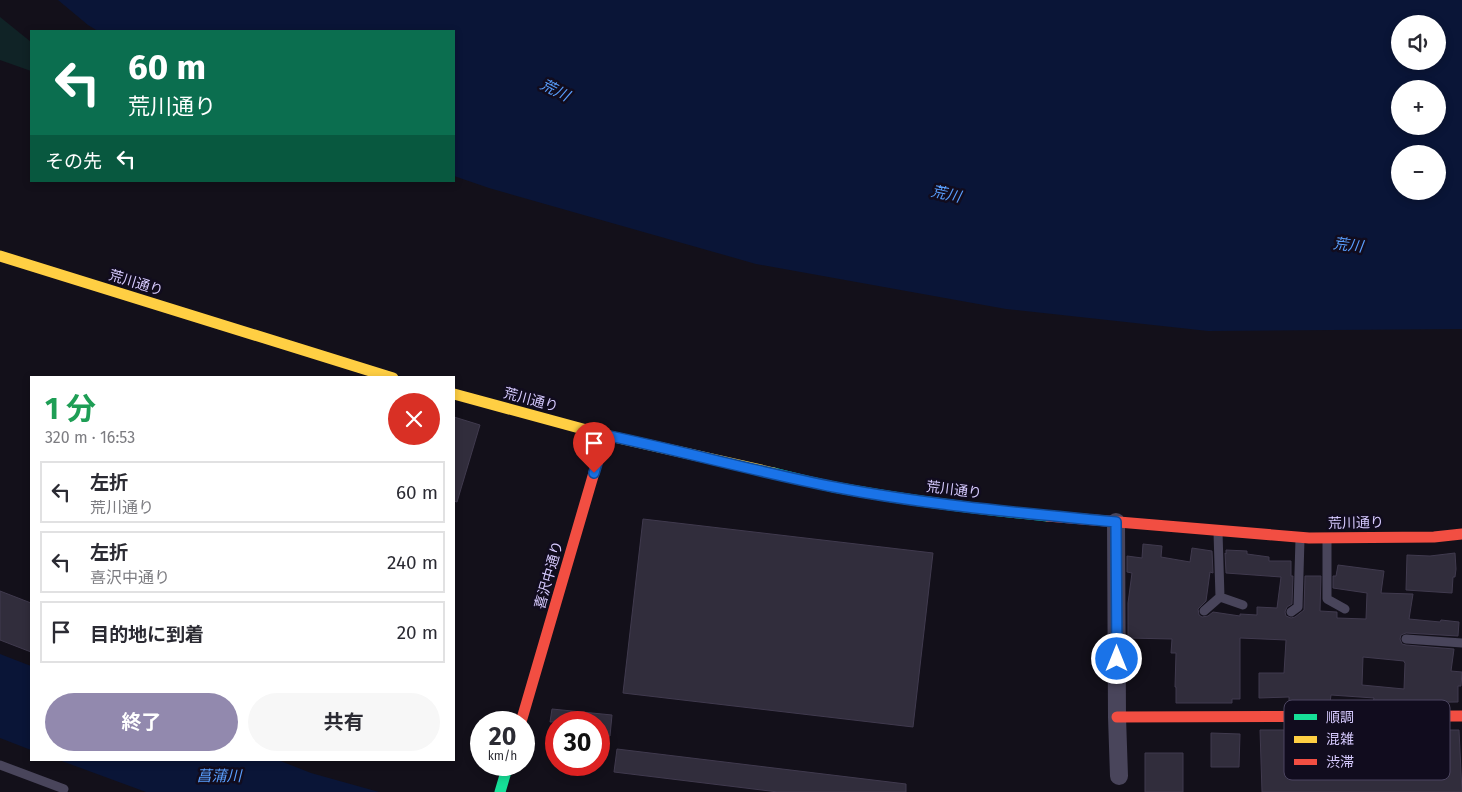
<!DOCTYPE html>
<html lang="ja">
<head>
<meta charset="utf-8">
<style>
  :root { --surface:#fff; --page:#f7f7f7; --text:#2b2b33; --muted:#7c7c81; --line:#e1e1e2; --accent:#9289ae }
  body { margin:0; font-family:"Fira Sans","Noto Sans JP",sans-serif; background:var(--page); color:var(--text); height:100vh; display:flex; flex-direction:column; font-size:19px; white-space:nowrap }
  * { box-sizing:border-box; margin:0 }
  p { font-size:16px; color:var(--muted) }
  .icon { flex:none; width:28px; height:28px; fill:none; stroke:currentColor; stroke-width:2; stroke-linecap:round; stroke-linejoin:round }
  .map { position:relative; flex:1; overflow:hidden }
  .side { position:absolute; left:30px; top:376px; width:425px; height:385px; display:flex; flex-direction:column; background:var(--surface); border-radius:0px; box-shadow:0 2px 8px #0003 }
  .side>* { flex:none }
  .guide { position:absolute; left:30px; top:30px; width:425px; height:152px; border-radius:0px; box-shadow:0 2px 8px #0003; background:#0b6e4f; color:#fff; overflow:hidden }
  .tools { position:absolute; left:1391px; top:15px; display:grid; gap:10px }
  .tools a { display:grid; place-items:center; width:55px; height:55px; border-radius:50%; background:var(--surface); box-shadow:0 2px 8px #0003; font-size:25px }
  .speed { position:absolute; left:470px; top:711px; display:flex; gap:10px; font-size:25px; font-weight:700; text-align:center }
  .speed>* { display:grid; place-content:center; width:65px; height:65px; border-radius:50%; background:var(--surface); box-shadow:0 2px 8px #0003; line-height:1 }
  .speed small { font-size:12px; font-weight:400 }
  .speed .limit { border:8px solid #d22; background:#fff; color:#111 }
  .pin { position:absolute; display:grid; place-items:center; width:42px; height:42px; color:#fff; margin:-51px -21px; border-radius:50% 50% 50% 0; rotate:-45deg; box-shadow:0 0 5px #0007 }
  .pin .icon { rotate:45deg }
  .me { position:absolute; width:55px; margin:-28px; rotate:0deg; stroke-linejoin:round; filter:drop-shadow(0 0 4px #0008) }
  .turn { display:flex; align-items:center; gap:18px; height:105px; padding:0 15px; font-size:22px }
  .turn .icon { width:65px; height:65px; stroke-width:2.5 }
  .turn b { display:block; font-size:35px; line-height:42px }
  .then { display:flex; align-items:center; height:48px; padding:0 15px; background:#0003; gap:10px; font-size:19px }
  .round { display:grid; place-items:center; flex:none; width:52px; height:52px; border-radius:26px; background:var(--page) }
  .summary { display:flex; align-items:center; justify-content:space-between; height:85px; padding:0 15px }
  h1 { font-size:30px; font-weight:700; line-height:38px; color:#1e9e55 }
  .cta { display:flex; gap:10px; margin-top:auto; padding:10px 15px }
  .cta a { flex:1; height:58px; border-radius:30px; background:var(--accent); color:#fff; font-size:20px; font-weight:700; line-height:58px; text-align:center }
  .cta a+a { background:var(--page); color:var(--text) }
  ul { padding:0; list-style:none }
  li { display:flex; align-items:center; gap:15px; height:62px; margin:0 10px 8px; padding:0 5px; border:2px solid var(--line); border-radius:0px }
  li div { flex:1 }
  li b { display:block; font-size:19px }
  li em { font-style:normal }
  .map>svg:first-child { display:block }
</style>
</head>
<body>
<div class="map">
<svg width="1462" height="792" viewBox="0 0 1462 792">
  <rect width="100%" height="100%" fill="#13101a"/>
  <path fill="#102326" d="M 0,17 L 31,42 L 31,71 L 0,60 Z"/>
  <path fill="#0a1537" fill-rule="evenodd" d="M 58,0 L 1462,0 L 1462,329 L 1208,331 L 1006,309 L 756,264 L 489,188 L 454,176 L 454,31 L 98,31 L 88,25 ZM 1400,24 L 1438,24 L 1438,61 L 1400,61 ZM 1400,89 L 1438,89 L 1438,126 L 1400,126 ZM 1400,154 L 1438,154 L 1438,191 L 1400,191 Z
    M 0,654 L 31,666 L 31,750 L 0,738 Z
    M 59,760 L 278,760 L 311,773 L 379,792 L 146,792 Z"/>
  <path fill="#312d3c" stroke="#403a4e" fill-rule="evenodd" d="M 454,417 L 480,425 L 457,502 L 454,501 Z
    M 643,519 L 933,553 L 913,727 L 623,693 Z
    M 1143,544 L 1162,546 L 1161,557 L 1190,562 L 1192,548 L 1212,551 L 1213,573 L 1210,572 L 1206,601 L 1198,609 L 1199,615 L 1202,617 L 1208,616 L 1213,612 L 1240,616 L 1240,614 L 1257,615 L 1257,607 L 1277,608 L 1281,577 L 1226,573 L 1225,553 L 1226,554 L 1226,550 L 1247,551 L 1247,554 L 1269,557 L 1269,561 L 1291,561 L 1291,576 L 1293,576 L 1292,604 L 1287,607 L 1285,612 L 1286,616 L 1291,618 L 1295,617 L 1304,610 L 1305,576 L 1321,576 L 1320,611 L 1337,612 L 1337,618 L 1366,619 L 1367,593 L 1333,588 L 1333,576 L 1336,576 L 1338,565 L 1384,571 L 1381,593 L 1413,594 L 1409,619 L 1440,622 L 1441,620 L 1459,622 L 1458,636 L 1406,633 L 1401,635 L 1400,639 L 1402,644 L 1406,645 L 1454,649 L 1451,671 L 1462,672 L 1461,686 L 1458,686 L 1458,702 L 1373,703 L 1374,698 L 1331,695 L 1330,703 L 1289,703 L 1289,697 L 1259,698 L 1259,673 L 1284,673 L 1286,640 L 1240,638 L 1240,699 L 1232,699 L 1232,703 L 1176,703 L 1176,687 L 1175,687 L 1176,653 L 1171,653 L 1172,639 L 1128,638 L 1128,603 L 1132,573 L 1127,572 L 1127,556 L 1142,558 ZM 1363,657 L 1404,661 L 1404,662 L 1405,663 L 1404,689 L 1362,685 Z
    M 1455,553 L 1456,569 L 1455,577 L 1453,577 L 1452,593 L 1406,590 L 1407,555 L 1430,556 Z
    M 0,591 L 31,603 L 31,652 L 0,640 Z
    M 552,709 L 612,715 L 610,736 L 599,735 L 599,722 L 550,722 Z
    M 1260,730 L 1459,730 L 1462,792 L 1262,792 Z
    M 1211,733 L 1240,734 L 1239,767 L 1211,767 Z
    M 617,749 L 906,784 L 906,792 L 778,792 L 614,772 Z
    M 1145,753 L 1183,753 L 1183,792 L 1145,792 Z"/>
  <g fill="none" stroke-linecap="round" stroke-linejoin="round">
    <path stroke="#49455b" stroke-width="9" d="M 1218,532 L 1220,597 L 1243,605
      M 1327,540 L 1327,599 L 1345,609
      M 1204,611 L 1220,597
      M 1291,612 L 1298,607 L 1300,539
      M 1406,639 L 1462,643
      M 0,765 L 64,789"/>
    <path stroke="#49455b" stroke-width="18" d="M 1116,522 L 1117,717 L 1119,776"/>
    <path stroke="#16e098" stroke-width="11" d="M 774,473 C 794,478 814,483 834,487 C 904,500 976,509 1047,516
      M 500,792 L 508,765"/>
    <path stroke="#ffcf43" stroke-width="11" d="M 0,256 L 393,378
      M 454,394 L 605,435 L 774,473"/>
    <path stroke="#f24e42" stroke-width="11" d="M 1047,516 L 1309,538 L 1434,537 L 1462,534
      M 1117,717 L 1462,716
      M 521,722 L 605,435"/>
  </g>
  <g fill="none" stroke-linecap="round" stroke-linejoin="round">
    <g stroke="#114b97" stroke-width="12">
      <path id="route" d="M 594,473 L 605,435 C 682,451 758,472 834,487 C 927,505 1022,513 1116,522 L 1117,659"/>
    </g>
    <use href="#route" stroke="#1a73e8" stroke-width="9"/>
  </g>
  <g text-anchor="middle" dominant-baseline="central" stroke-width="5" stroke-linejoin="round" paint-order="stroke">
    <g font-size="14" fill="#d6cafe" stroke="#110c1e">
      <text transform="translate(136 283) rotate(17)">荒川通り</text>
      <text transform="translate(531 400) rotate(15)">荒川通り</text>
      <text transform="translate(954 490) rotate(7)">荒川通り</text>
      <text transform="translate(1356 523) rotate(-1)">荒川通り</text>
      <text transform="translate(549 575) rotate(-74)">喜沢中通り</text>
    </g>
    <g font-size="15" font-style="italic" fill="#599efd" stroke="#110c1e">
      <text transform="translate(555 90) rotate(27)">荒川</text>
      <text transform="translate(946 194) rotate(12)">荒川</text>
      <text transform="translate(1348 245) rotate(7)">荒川</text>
      <text x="219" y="776">菖蒲川</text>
    </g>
  </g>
  <rect x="1284" y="700" width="166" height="80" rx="8" fill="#110c1e" stroke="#4c4561" stroke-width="1"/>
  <rect x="1294" y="714" width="23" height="6" fill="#16e098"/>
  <rect x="1294" y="736" width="23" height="7" fill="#ffcf43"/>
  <rect x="1294" y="759" width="23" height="6" fill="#f24e42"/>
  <g font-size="14" fill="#d6cafe">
    <text x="1326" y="722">順調</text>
    <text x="1326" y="744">混雑</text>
    <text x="1326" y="767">渋滞</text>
  </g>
</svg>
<div class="tools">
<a><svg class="icon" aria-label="sound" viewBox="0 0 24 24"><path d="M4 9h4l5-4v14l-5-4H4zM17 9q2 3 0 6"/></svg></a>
<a>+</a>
<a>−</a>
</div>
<div class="speed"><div>20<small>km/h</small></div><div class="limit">30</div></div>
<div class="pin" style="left:594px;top:473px;background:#d93025"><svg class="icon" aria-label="arrive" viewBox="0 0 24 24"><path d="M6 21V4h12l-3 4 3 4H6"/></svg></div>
<svg class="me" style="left:1117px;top:659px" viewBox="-20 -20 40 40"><circle r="17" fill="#1a73e8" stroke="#fff" stroke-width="3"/><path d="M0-11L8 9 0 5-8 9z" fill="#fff"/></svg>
<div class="guide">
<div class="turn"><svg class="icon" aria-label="left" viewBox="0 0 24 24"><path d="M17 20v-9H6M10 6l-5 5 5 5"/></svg><div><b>60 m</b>荒川通り</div></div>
<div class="then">その先<svg class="icon" aria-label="left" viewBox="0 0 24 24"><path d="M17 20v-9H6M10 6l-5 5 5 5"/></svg></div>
</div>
<section class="side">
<div class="summary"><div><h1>1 分</h1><p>320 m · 16:53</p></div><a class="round" style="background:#d93025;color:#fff"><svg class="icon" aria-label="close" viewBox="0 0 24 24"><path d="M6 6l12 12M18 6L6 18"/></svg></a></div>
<ul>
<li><svg class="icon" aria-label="left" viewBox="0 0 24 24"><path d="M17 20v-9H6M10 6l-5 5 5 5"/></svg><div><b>左折</b><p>荒川通り</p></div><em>60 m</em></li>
<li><svg class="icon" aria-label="left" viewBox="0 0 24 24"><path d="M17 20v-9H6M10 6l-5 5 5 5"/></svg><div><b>左折</b><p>喜沢中通り</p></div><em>240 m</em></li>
<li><svg class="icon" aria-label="arrive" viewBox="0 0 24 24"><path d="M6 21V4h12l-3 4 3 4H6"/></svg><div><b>目的地に到着</b></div><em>20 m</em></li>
</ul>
<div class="cta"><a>終了</a><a>共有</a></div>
</section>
</div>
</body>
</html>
